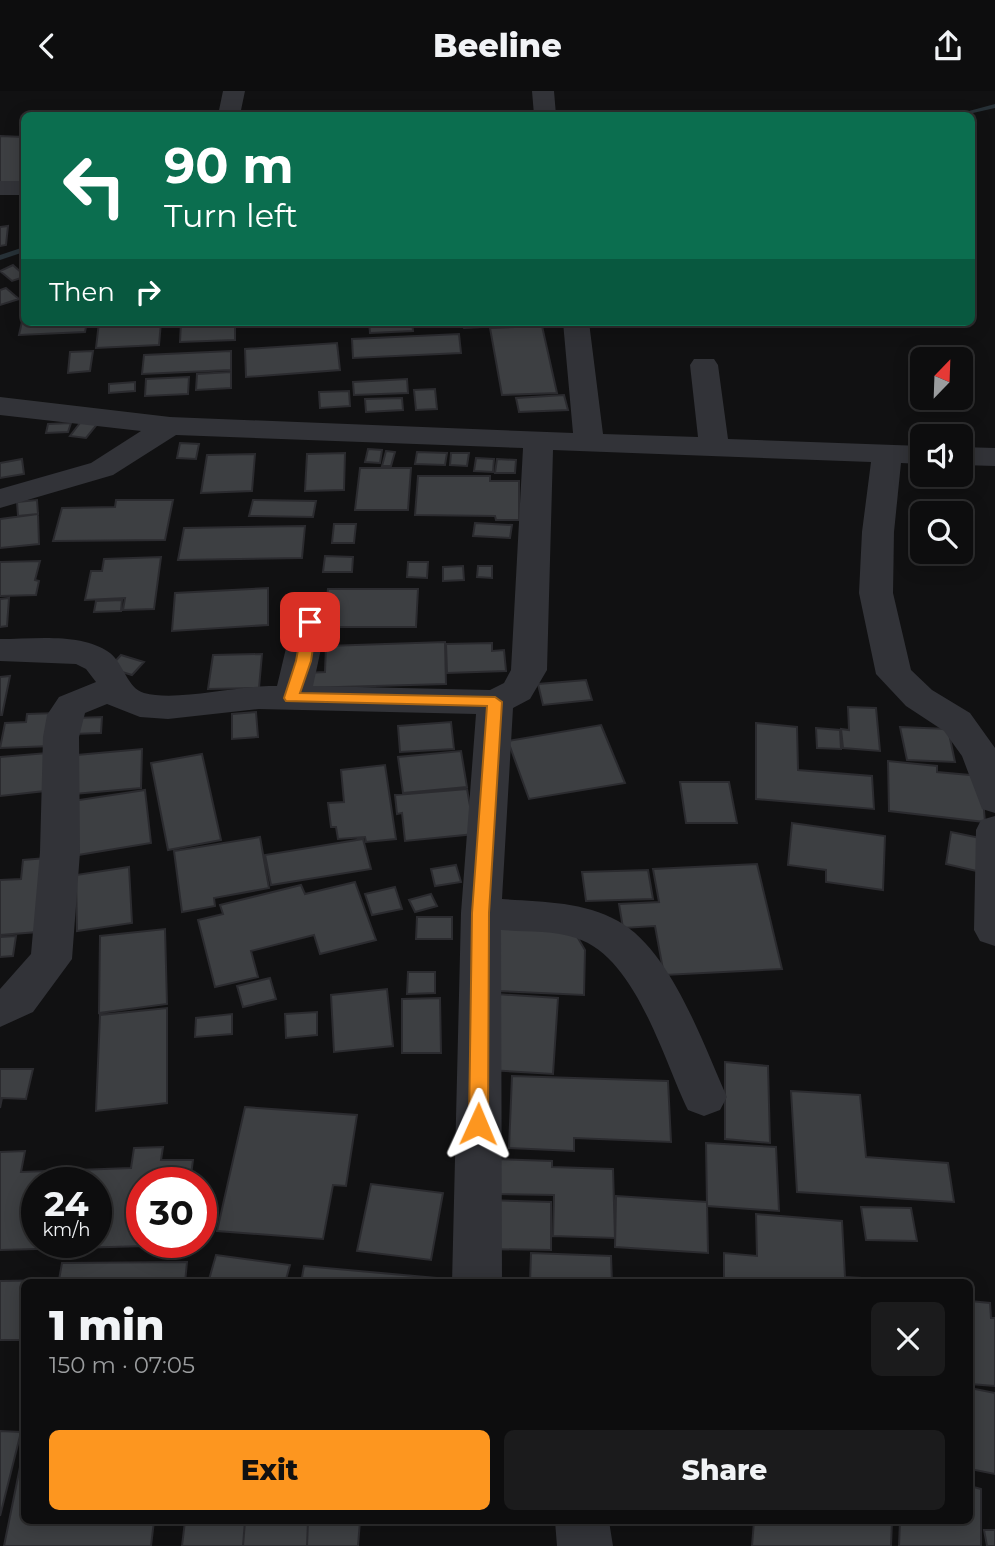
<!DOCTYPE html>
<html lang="en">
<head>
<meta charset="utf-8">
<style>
  :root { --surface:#0d0d0e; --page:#1b1b1c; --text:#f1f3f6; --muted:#9a9c9e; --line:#2d2d2e; --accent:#fd961f }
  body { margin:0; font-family:Montserrat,sans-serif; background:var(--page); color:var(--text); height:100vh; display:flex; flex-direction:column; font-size:26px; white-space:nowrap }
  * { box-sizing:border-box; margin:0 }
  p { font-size:23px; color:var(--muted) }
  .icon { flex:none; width:38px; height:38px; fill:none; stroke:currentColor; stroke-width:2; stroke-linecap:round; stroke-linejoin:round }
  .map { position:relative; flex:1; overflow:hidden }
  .drawer { position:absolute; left:21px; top:1188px; width:952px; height:245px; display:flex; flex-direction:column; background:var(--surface); border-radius:10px; box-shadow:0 4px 18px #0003,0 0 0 2px var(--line) }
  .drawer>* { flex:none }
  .banner { position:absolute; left:21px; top:21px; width:954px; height:214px; border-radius:10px; box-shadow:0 4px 18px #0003,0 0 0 2px var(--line); background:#0b6e4f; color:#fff; overflow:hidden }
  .needle { width:46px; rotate:23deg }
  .fabs { position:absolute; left:910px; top:256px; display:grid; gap:14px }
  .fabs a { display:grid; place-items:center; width:63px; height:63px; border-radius:10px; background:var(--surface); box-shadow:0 4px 18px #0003,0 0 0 2px var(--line); font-size:35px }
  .speed { position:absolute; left:21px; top:1076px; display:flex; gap:14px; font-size:35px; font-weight:700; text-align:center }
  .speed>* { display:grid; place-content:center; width:91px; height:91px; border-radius:50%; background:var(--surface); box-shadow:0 4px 18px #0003,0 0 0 2px var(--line); line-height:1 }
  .speed small { font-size:18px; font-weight:400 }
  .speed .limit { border:10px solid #d22; background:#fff; color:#111 }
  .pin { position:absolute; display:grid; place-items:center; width:60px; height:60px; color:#fff; margin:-30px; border-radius:14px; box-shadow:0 4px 10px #0006 }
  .me { position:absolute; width:77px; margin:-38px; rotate:1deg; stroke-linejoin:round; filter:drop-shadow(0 0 5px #0008) }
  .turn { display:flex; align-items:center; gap:24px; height:147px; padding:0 28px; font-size:32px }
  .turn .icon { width:91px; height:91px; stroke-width:2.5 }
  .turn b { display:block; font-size:49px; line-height:60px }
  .then { display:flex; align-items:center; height:66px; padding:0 28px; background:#0003; gap:14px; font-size:26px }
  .round { display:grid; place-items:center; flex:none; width:74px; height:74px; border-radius:10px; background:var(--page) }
  .headline { display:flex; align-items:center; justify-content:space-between; height:119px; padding:0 28px }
  h1 { font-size:42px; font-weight:800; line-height:52px }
  .primary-button { display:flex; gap:14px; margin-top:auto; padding:14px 28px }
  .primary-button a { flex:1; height:80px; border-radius:10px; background:var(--accent); color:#111; font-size:28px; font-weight:800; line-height:80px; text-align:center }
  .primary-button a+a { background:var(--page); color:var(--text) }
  header { display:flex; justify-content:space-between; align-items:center; height:91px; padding:0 28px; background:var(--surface); font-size:32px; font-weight:800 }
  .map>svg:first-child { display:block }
</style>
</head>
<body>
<header><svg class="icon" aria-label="back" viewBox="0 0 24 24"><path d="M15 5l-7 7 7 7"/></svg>Beeline<svg class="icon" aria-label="share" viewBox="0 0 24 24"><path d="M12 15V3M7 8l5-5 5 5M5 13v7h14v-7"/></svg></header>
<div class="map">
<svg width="995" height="1455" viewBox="0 0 995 1455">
  <rect width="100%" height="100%" fill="#111112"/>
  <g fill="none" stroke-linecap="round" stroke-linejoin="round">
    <path fill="#273137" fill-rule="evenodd" d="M 995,13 L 995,17 L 964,24 L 954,24 Z
      M 24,156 L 24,161 L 0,169 L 0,164 Z"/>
  </g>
  <path fill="#3d3f42" stroke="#2b2b2f" stroke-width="2" fill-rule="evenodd" d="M 0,45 L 24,46 L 23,92 L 0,91 Z
    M 8,135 L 6,154 L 0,155 L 0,136 Z
    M 13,174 L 24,184 L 24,186 L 12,190 L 0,180 Z
    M 6,197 L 19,208 L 0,214 L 0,199 Z
    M 23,226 L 24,231 L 87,231 L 85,241 L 19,244 Z
    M 99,231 L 161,231 L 159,254 L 96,257 Z
    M 181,231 L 235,231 L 235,249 L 180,251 Z
    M 369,231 L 412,231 L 413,240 L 370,242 Z
    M 463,231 L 482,231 L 482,236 L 464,237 Z
    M 542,235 L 557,302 L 502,304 L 490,237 Z
    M 459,243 L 461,262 L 353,267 L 352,248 Z
    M 337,252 L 340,279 L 246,286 L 245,258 Z
    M 93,260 L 90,280 L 68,282 L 70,261 Z
    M 231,260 L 231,279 L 142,283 L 144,264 Z
    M 231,281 L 231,297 L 196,299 L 197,283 Z
    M 189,286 L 188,303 L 145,305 L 146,288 Z
    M 407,288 L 408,302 L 354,304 L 353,291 Z
    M 135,291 L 135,300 L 109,302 L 109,293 Z
    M 435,298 L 437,318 L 416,319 L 414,299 Z
    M 349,300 L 350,315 L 320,317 L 319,301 Z
    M 564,304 L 568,319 L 519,321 L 516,307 Z
    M 402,307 L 403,319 L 366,321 L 365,308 Z
    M 83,328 L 99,331 L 86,347 L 70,345 Z
    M 71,332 L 68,341 L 46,342 L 48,333 Z
    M 180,352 L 199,353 L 196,368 L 177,367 Z
    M 368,358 L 382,359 L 380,372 L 365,371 Z
    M 386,360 L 395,361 L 391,375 L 382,375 Z
    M 417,361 L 447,362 L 445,374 L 415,373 Z
    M 345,362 L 344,399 L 305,400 L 307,363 Z
    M 451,362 L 469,362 L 467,375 L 450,374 Z
    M 255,363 L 252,400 L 201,402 L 207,364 Z
    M 476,367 L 494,368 L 493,381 L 474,380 Z
    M 22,368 L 24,383 L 0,387 L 0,372 Z
    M 497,368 L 516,369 L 515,382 L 495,382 Z
    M 360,377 L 411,377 L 408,419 L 355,419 Z
    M 418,385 L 490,385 L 490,390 L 519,390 L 519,429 L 496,429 L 495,425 L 415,424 Z
    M 37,409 L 38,423 L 18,425 L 17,411 Z
    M 116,409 L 173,409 L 165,449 L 53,450 L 62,417 L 115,416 Z
    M 253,409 L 316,410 L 313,426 L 249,425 Z
    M 38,423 L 39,453 L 0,457 L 0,428 Z
    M 475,432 L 512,434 L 510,447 L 473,445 Z
    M 334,433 L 356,433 L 354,452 L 332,452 Z
    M 305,435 L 302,467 L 178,469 L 184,437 Z
    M 325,465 L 353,466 L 352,481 L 323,481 Z
    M 161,466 L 154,518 L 123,519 L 125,507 L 85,509 L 91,480 L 102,480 L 104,468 Z
    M 40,470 L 35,489 L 39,490 L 36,504 L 0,505 L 0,471 Z
    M 408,471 L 428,471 L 427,487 L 407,486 Z
    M 463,475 L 464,489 L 443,490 L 443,476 Z
    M 478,475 L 492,475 L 492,487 L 477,486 Z
    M 268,497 L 268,534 L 172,540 L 175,502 Z
    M 328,498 L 418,498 L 416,536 L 323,536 Z
    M 9,507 L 7,535 L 0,536 L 0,508 Z
    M 122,509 L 121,520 L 94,521 L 96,510 Z
    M 445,551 L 446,593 L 303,597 L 304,582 L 325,581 L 326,555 Z
    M 492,552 L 492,560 L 504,559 L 506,580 L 447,582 L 446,553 Z
    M 262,563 L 259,597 L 208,598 L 213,564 Z
    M 121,564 L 144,571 L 132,584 L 109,577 Z
    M 10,585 L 2,624 L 0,624 L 0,586 Z
    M 586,589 L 592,609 L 543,614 L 538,593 Z
    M 848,616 L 876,617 L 880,660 L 843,657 L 841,638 L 849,639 Z
    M 256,621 L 258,646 L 232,648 L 232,623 Z
    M 58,622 L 52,655 L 0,657 L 5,632 L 26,631 L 27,623 Z
    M 102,626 L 101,642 L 73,643 L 75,627 Z
    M 451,631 L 454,658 L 400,661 L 398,635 Z
    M 756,632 L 797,636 L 798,679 L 872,685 L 874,718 L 756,708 Z
    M 601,634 L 625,692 L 529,708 L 508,650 Z
    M 900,636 L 948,638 L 955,671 L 907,669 Z
    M 816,637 L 840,639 L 841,658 L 817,657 Z
    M 142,658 L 141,697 L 63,704 L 66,665 Z
    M 461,660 L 467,696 L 403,702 L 398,666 Z
    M 47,662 L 45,700 L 0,705 L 0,666 Z
    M 202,663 L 221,749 L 168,759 L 151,672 Z
    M 888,670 L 937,675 L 937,681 L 981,685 L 985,731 L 889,720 Z
    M 385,674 L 396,748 L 366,751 L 365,746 L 338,748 L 336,736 L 331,736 L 328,712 L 344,711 L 341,679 Z
    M 680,691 L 729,691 L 737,732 L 686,732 Z
    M 467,698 L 475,743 L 405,750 L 402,722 L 397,723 L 395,704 Z
    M 145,699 L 151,752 L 78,764 L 66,711 Z
    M 792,732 L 885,745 L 883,799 L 826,791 L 826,779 L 788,774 Z
    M 951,741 L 985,748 L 981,781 L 946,773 Z
    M 260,746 L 269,797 L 214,807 L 215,815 L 182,821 L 174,760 Z
    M 363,748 L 371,778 L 271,794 L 265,764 Z
    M 46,767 L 38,841 L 0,844 L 0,789 L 21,788 L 23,769 Z
    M 757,773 L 782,878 L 664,884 L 655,835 L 623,837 L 619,813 L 659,811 L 653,778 Z
    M 456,774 L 461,791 L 435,795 L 431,778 Z
    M 129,776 L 132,832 L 77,840 L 76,784 Z
    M 648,779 L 653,808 L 586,810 L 582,781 Z
    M 355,791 L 376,849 L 320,863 L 314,844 L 251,860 L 258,886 L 215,896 L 198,829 L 223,823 L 220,814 L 301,794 L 305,803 Z
    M 395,796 L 402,818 L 372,824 L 365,803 Z
    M 431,803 L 437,815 L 415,821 L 409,809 Z
    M 417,826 L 452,826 L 452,848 L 416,848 Z
    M 496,833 L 572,837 L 585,859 L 584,904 L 497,900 Z
    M 165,838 L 167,913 L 99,922 L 100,845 Z
    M 16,845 L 13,865 L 0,866 L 0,846 Z
    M 408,881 L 435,881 L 435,902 L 407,903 Z
    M 270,887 L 276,908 L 243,916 L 237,895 Z
    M 387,898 L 393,955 L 334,961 L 331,904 Z
    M 496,903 L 558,907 L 553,983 L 488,979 Z
    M 440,907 L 441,962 L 402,962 L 402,908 Z
    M 167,917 L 167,1012 L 96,1020 L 100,924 Z
    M 317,921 L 317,944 L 286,947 L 285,923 Z
    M 232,923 L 232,943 L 195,946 L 196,927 Z
    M 725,971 L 768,975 L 770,1052 L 725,1048 Z
    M 0,978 L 33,978 L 26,1008 L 2,1007 L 0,1017 Z
    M 512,985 L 668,990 L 671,1051 L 574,1047 L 574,1060 L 509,1057 Z
    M 791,1000 L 860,1004 L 866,1066 L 948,1072 L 954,1111 L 797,1101 Z
    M 245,1016 L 357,1024 L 346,1095 L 333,1094 L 323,1148 L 217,1140 Z
    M 706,1052 L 776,1056 L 779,1120 L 707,1115 Z
    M 163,1056 L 161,1069 L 193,1069 L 190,1092 L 142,1092 L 142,1152 L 183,1152 L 183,1154 L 0,1159 L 0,1061 L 25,1060 L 21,1081 L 131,1077 L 134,1057 ZM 37,1092 L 96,1092 L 96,1152 L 37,1152 Z
    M 497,1068 L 552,1070 L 552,1076 L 613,1078 L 615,1147 L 553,1145 L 554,1104 L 495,1103 Z
    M 371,1093 L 443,1102 L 431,1169 L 357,1160 Z
    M 616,1105 L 707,1111 L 708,1162 L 615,1156 Z
    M 486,1109 L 551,1111 L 551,1159 L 484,1158 Z
    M 861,1116 L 911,1117 L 917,1150 L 866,1149 Z
    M 756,1123 L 842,1130 L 845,1186 L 861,1187 L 861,1192 L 724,1192 L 724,1162 L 757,1165 Z
    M 531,1162 L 611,1165 L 612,1192 L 530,1192 Z
    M 216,1164 L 290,1174 L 285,1192 L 208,1192 Z
    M 187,1171 L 185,1192 L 24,1192 L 24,1249 L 0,1249 L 0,1190 L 59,1189 L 62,1172 Z
    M 304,1175 L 458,1189 L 457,1192 L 301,1192 Z
    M 970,1210 L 990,1212 L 991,1227 L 995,1227 L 995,1295 L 970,1293 Z
    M 970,1297 L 995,1302 L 995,1383 L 970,1378 Z
    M 0,1340 L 21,1341 L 0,1425 Z
    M 20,1376 L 24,1376 L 24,1430 L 154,1430 L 151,1455 L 4,1455 Z
    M 970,1395 L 981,1398 L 981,1455 L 899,1455 L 900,1430 L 970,1430 Z
    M 185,1430 L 245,1430 L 243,1455 L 182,1455 Z
    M 245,1430 L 308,1430 L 307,1455 L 243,1455 Z
    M 308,1430 L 360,1430 L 358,1455 L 307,1455 Z
    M 754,1430 L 892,1430 L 891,1455 L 752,1455 Z
    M 984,1439 L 995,1439 L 995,1455 L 987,1455 Z"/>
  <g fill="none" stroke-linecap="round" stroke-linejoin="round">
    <path fill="#323338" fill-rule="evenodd" d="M 223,0 L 245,0 L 240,24 L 218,24 Z
      M 532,0 L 554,0 L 556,24 L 534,24 Z
      M 0,90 L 24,90 L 24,104 L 0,104 Z
      M 563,231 L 589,231 L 603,343 L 698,346 L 690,274 L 694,268 L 714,268 L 718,274 L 728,348 L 922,355 L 922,373 L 901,372 L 894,441 L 893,502 L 911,579 L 932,599 L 970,622 L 995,657 L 995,722 L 982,718 L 962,665 L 944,640 L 906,615 L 876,583 L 859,502 L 862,441 L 871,371 L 553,359 L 547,579 L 530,608 L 513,617 L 502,808 C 540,811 583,810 618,830 C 671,859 703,953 727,1006 L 720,1019 L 704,1025 L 688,1019 C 663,968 636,866 576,847 C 553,839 525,841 501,839 L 502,1192 L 452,1192 L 461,822 L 476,623 L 259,618 L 168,628 L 140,626 L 107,613 L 85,622 L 79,646 L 80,761 L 72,868 L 33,921 L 0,936 L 0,898 L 31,863 L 40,761 L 43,646 L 47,624 L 59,606 L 96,591 L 86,578 L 76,573 L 0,570 L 0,548 C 33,548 82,541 110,562 C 124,573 127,597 144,602 C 178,611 239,594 277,595 L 297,511 L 302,504 L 314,501 L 326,504 L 331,511 L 313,595 L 490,599 L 504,592 L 511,579 L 523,357 L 176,344 L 113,384 L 0,417 L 0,398 L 91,372 L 141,340 L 0,324 L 0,306 L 170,326 L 573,342 Z
      M 961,356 L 995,357 L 995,375 L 961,374 Z
      M 995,725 L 995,855 L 980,850 L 974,839 L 976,739 L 981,729 Z
      M 555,1430 L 609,1430 L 613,1455 L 557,1455 Z"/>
  </g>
  <path fill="#fd961f" stroke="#a46214" stroke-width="2" d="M 310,527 L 317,531 L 311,570 L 300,602 L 495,606 L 502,611 L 489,822 L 488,1033 L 485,1039 L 472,1039 L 469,1033 L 472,822 L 487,615 L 286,610 L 284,607 L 296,570 L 303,531 Z"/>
</svg>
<div class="fabs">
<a><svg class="needle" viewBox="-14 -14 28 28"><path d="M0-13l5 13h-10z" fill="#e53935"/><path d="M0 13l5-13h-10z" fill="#9a9c9e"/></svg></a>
<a><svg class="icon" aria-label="sound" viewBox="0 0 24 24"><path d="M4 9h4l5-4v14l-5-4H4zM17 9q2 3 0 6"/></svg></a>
<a><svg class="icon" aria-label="search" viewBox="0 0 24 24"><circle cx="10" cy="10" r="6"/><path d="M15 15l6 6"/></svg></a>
</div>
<div class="speed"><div>24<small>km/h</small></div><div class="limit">30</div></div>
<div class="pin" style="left:310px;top:531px;background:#d93025"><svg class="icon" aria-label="arrive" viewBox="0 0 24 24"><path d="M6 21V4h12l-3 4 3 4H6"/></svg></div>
<svg class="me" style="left:478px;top:1033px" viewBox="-20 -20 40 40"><path d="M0-17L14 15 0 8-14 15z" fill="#fd961f" stroke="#fff" stroke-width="4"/></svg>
<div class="banner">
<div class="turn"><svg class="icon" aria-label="left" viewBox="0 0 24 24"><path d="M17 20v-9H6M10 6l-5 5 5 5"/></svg><div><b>90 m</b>Turn left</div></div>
<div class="then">Then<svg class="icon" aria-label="right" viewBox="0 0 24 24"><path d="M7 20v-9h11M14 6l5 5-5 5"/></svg></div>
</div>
<section class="drawer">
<div class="headline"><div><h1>1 min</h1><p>150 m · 07:05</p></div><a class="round"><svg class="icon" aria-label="close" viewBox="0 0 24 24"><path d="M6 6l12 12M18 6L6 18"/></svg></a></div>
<div class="primary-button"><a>Exit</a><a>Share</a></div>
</section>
</div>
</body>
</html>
